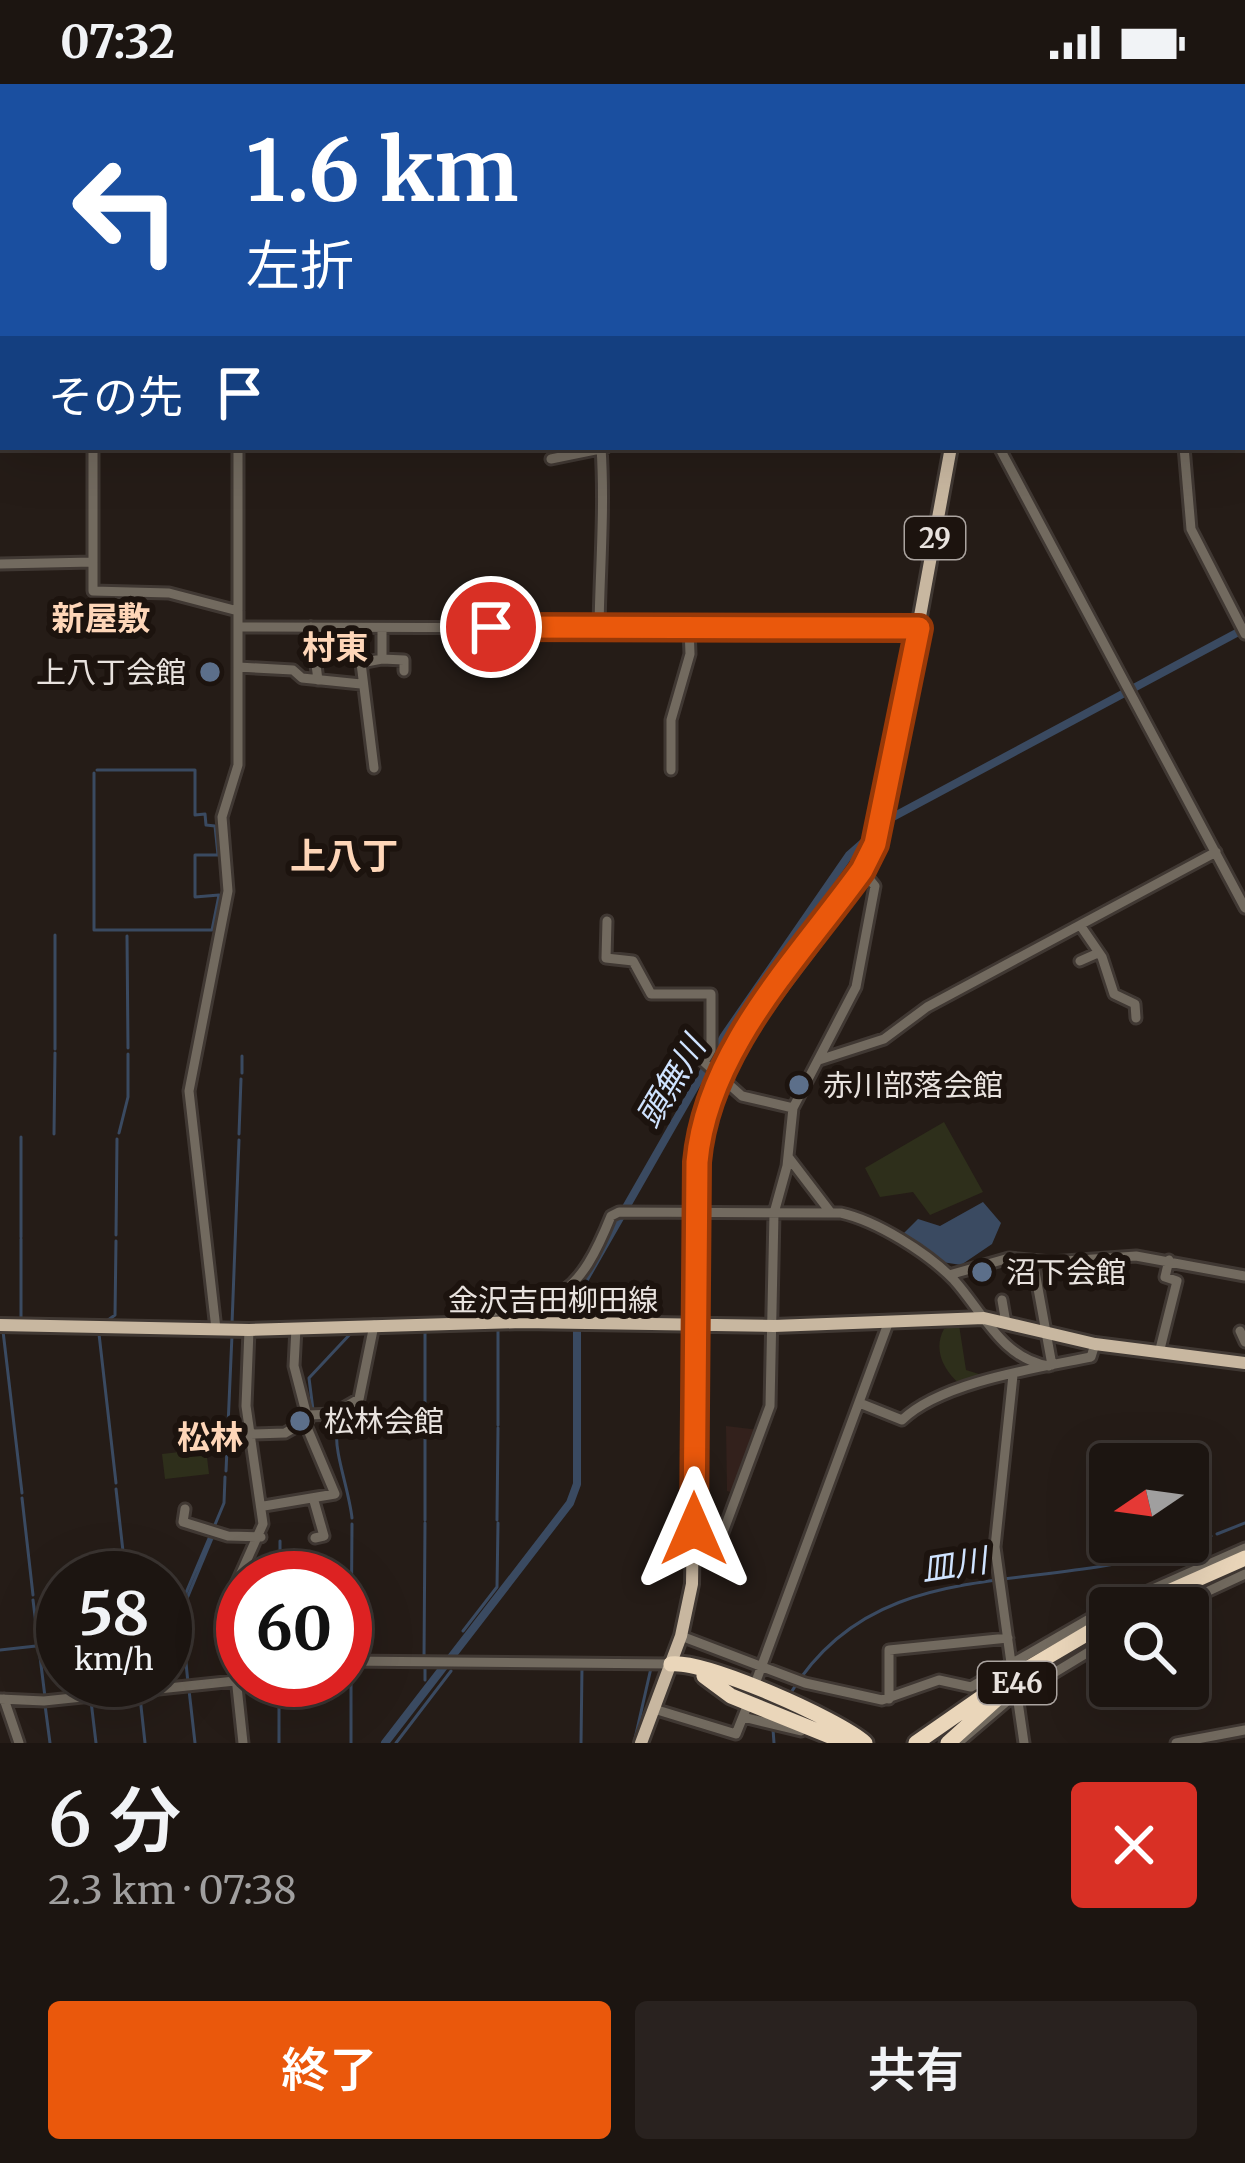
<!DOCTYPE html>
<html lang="ja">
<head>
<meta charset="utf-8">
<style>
  :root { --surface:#1c1511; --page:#29221f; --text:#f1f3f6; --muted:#a09f9f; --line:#3a3431; --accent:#ea580c }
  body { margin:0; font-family:Merriweather,"Noto Sans JP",serif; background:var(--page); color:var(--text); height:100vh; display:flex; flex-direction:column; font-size:45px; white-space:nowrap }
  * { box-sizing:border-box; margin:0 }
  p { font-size:39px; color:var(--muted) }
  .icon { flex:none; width:66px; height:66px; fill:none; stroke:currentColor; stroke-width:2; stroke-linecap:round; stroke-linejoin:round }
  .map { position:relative; height:1659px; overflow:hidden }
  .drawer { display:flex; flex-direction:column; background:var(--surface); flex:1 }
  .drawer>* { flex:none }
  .top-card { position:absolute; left:0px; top:0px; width:1245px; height:366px; box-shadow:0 12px 48px #0002,0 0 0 3px var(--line); background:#1a4fa0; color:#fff; overflow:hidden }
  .needle { width:78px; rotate:257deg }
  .buttons { position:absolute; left:1089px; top:1359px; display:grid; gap:24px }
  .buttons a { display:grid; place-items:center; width:120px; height:120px; border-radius:12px; background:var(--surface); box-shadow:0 12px 48px #0002,0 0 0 3px var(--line); font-size:60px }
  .speed { position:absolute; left:36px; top:1467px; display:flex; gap:24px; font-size:60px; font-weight:700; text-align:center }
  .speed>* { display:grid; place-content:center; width:156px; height:156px; border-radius:50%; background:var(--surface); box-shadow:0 12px 48px #0002,0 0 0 3px var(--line); line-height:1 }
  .speed small { font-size:30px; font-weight:400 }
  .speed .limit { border:18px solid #d22; background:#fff; color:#111 }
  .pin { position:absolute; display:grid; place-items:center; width:102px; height:102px; color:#fff; margin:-51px; border:6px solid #fff; border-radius:50%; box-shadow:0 3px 12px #0007 }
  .me { position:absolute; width:132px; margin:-66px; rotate:0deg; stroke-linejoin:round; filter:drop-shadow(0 0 9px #0008) }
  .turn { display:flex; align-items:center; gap:42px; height:252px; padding:0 48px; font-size:54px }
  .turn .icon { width:156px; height:156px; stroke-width:2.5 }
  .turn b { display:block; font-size:84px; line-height:102px }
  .then { display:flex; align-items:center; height:114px; padding:0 48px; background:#0003; gap:24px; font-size:45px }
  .round { display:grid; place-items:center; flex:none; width:126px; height:126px; border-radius:12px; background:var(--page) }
  .head { display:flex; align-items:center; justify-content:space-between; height:204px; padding:0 48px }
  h1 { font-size:72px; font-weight:600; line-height:90px }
  .primary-button { display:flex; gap:24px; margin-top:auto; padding:24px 48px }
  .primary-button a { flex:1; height:138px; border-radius:12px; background:var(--accent); color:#fff; font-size:48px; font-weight:600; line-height:138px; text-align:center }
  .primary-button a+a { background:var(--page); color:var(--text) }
  .status { display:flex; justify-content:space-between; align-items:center; height:84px; padding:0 60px; background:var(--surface); direction:ltr }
  .status svg { height:33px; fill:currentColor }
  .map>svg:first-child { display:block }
</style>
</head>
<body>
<div class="status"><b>07:32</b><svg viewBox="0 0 49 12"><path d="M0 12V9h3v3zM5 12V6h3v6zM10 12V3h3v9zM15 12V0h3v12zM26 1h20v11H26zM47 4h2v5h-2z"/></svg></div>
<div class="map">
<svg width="1245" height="1659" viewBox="0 0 1245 1659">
  <rect width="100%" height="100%" fill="#251c17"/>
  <path fill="#33211c" d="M 726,1342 L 759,1346 L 734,1409 L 727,1407 Z"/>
  <path fill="#2e2f1b" d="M 944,1038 L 983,1108 L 930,1131 L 913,1108 L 880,1113 L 865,1084 Z
    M 959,1241 L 966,1286 L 982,1291 L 960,1300 C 943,1286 933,1265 944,1245 Z
    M 206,1365 L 209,1390 L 165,1395 L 162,1370 Z"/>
  <path fill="#3a4a61" d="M 983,1118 L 1001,1139 L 992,1160 L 961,1181 L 942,1178 L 902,1151 L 918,1135 L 940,1142 Z"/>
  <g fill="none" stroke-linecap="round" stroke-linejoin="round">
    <path stroke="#3a4a61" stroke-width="3" d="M 0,207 L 3,205
      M 94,689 L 94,846 L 212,846 L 219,811 L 195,813 L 195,771 L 218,771 L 215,742 L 206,741 L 205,730 L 195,731 L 195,686 L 97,686
      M 127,852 L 128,964
      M 55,965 L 55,851
      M 242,989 L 242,972
      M 119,1049 L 128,1013 L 128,970
      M 54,1050 L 55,969
      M 239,1050 L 241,995
      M 116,1151 L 117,1055
      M 21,1153 L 21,1053
      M 21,1237 L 21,1155
      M 104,1239 L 115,1231 L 116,1157
      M 232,1240 L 239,1056
      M 3,1247 L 22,1409
      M 99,1250 L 116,1399
      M 313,1326 L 309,1294 L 353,1247
      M 316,1333 L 337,1348 C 334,1368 349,1406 352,1434
      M 425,1341 L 425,1245
      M 498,1341 L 498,1245
      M 226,1387 L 232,1251
      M 116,1405 L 126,1494
      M 22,1414 L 33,1511
      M 425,1436 L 425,1344
      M 497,1436 L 498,1344
      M 214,1443 L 224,1419 L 225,1393
      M 1217,1450 L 1245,1439
      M 280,1494 L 280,1457
      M 33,1516 L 45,1613
      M 180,1523 L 210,1452
      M 165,1543 L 176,1529
      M 463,1547 L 497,1503 L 498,1439
      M 165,1550 L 177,1533
      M 0,1566 L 36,1562
      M 351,1574 L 352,1440
      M 424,1575 L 425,1439
      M 425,1596 L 425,1583
      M 188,1599 L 181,1529 L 213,1452
      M 189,1606 L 195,1659
      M 790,1610 C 862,1491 983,1502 1103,1482 C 1140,1476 1175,1463 1211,1452
      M 140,1613 L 145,1659
      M 91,1617 L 96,1659
      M 45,1621 L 50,1659
      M 773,1645 L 774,1659
      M 279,1659 L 279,1596
      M 351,1659 L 351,1583
      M 396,1659 L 451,1587
      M 581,1659 L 582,1583
      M 634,1659 L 651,1584"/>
    <path stroke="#3a4a61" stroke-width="8" d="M 385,1659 L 570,1419 L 577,1400 L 577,1209 L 724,952 L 849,771 L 891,734 L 1244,545"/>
    <g stroke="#403833" stroke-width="15">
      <path id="minor" d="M 21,0 L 22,3
        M 944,0 L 944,3
        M 991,0 L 991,3
        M 143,3 L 154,0
        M 305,3 L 305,0
        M 968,3 L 968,0
        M 1183,3 L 1183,0
        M 0,50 L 3,58
        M 0,86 L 3,84
        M 1242,90 L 1245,90
        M 93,363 L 93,507 L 169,509 L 238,527 L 238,681 L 222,733 L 228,807 L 189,1007 L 216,1245
        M 238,363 L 238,526
        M 999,363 L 1245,824
        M 1184,363 L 1191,445 L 1245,550
        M 551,375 L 605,364
        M 0,480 L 93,478
        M 239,543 L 919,545
        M 311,543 L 318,596
        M 599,543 C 600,482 605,424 601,363
        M 382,575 L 404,576 L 404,587
        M 238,583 L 293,586 L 302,594 L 361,600
        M 374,684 L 361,579 L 382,575 L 382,544
        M 671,686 L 671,636 L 690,570 L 689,543
        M 607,837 L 606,874 L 633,877 L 651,910 L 711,910 L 711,966 L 704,978 L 742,1012 L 793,1024
        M 1080,841 L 1102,873 L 1114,910 L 1135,920 L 1136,934
        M 1080,877 L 1098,869
        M 819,976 L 884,955 L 927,923 L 1216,768
        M 789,1074 L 831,1129
        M 1033,1177 L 1052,1281
        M 949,1191 L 1009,1174 L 1051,1178 L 1136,1172 L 1245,1192
        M 1002,1216 L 1006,1239
        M 462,1239 L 463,1233 C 553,1215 573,1226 611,1132 L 619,1128 L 841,1129 C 877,1137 928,1169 954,1196 C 983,1228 1002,1275 1049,1282
        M 1240,1247 L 1245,1258
        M 1159,1269 L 1177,1197 L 1165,1193 L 1169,1176
        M 862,1320 L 902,1336 C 941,1298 1037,1284 1091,1273 L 1095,1260
        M 309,1331 L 333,1330 L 359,1315 L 374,1241
        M 251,1350 L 285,1349 L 308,1336 L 294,1282 L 296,1244
        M 314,1417 L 324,1452 L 315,1454
        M 264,1422 L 335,1410 L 305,1339
        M 185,1425 L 183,1438 L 228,1452 L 261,1453
        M 692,1477 L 715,1470 L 770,1322 L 774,1129 L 787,1082 L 793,1024 L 856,903 L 875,802 L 862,786
        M 1172,1524 L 1245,1490
        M 681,1552 L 805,1599 L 882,1616 L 939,1596 L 971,1603 L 1105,1526 L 1245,1464
        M 345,1577 L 671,1580
        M 1011,1579 L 995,1463 L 1013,1291
        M 755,1600 L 889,1237
        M 1017,1611 L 1024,1659
        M 0,1615 L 44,1617 L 235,1597
        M 4,1615 L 19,1659
        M 889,1615 L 889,1566 L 1008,1554
        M 654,1625 L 736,1650 L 746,1625
        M 743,1633 L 801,1647
        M 243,1659 L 228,1518 L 263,1440 L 246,1322 L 249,1246
        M 958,1659 L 1006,1618 L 1110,1555
        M 1176,1659 L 1245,1646"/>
    </g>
    <g stroke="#403833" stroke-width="18">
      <path id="major" d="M 192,3 L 193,0
        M 892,3 L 892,0
        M 0,200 L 3,198
        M 0,1241 L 249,1246 L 522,1238 L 774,1242 L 984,1234 L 1095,1260 L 1245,1279
        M 641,1659 L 681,1552 L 692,1500 L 699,1055 C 729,932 838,859 881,745 L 951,363"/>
    </g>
    <g stroke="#403833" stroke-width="21">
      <path id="highway" d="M 1132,1524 L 1245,1474
        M 671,1580 C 705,1576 838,1635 865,1659
        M 704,1592 L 731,1612 L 847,1659
        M 916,1659 L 998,1602 L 1110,1536
        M 948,1659 L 1009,1604"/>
    </g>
    <use href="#minor" stroke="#726a5f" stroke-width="9"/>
    <use href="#major" stroke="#c8b7a0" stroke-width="12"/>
    <use href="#highway" stroke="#ead6ba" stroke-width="15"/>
  </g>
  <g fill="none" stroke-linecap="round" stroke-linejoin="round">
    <g stroke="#983908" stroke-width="30">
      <path id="route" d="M 491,543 L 919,544 L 875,760 L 862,786 C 798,875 707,965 697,1078 L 694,1445"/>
    </g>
    <use href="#route" stroke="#ea580c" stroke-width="21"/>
  </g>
  <g fill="#5c6f8a" stroke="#1c130e" stroke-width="4.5">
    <circle cx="210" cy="588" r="12"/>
    <circle cx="799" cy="1001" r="12"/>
    <circle cx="982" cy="1188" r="12"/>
    <circle cx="300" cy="1337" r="12"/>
  </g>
  <g text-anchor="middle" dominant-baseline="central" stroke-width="12" stroke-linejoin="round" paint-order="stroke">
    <g fill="#1c130e" stroke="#aba4a0" stroke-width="3">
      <rect x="905" y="433" width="60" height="42" rx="9"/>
      <rect x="978" y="1578" width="78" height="42" rx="9"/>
    </g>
    <g font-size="27" font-weight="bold" fill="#e8e2de">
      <text x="935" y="454">29</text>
      <text x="1017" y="1599">E46</text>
    </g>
    <g font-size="30" fill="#e8e2de" stroke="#1c130e" text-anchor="start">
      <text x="186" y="588" text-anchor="end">上八丁会館</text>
      <text x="823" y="1001">赤川部落会館</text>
      <text x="1006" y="1188">沼下会館</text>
      <text x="324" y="1337">松林会館</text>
    </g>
    <g font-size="30" fill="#e8e2de" stroke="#1c130e">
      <text x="553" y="1216">金沢吉田柳田線</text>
    </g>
    <g font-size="33" font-weight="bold" fill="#fed6b8" stroke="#1c130e">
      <text x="101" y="534">新屋敷</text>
      <text x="335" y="563">村東</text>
      <text x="210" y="1353">松林</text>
    </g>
    <g font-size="33" font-style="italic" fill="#cfe3ff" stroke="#1c130e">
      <text transform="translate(671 998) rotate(-59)">頭無川</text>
      <text transform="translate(954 1481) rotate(-9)">皿川</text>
    </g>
    <g font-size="36" font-weight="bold" fill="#fed6b8" stroke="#1c130e">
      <text x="344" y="772">上八丁</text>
    </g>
  </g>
</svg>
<div class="buttons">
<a><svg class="needle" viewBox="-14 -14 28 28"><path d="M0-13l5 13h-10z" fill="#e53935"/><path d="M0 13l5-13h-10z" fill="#a09f9f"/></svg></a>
<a><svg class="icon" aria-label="search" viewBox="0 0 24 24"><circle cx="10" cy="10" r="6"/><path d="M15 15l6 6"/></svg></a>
</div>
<div class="speed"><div>58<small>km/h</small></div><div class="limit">60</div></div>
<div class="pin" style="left:491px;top:543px;background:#d93025"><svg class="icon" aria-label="arrive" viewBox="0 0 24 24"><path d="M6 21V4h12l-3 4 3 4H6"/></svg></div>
<svg class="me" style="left:694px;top:1445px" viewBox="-20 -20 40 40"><path d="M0-17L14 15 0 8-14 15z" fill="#ea580c" stroke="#fff" stroke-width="4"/></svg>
<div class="top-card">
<div class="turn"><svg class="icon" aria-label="left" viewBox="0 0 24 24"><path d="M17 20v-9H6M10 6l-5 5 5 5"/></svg><div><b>1.6 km</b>左折</div></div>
<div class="then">その先<svg class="icon" aria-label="arrive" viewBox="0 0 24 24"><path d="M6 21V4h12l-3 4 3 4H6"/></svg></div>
</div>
</div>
<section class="drawer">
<div class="head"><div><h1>6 分</h1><p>2.3 km · 07:38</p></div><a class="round" style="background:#d93025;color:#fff"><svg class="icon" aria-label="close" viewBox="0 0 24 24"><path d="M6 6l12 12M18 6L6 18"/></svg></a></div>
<div class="primary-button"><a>終了</a><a>共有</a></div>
</section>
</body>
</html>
